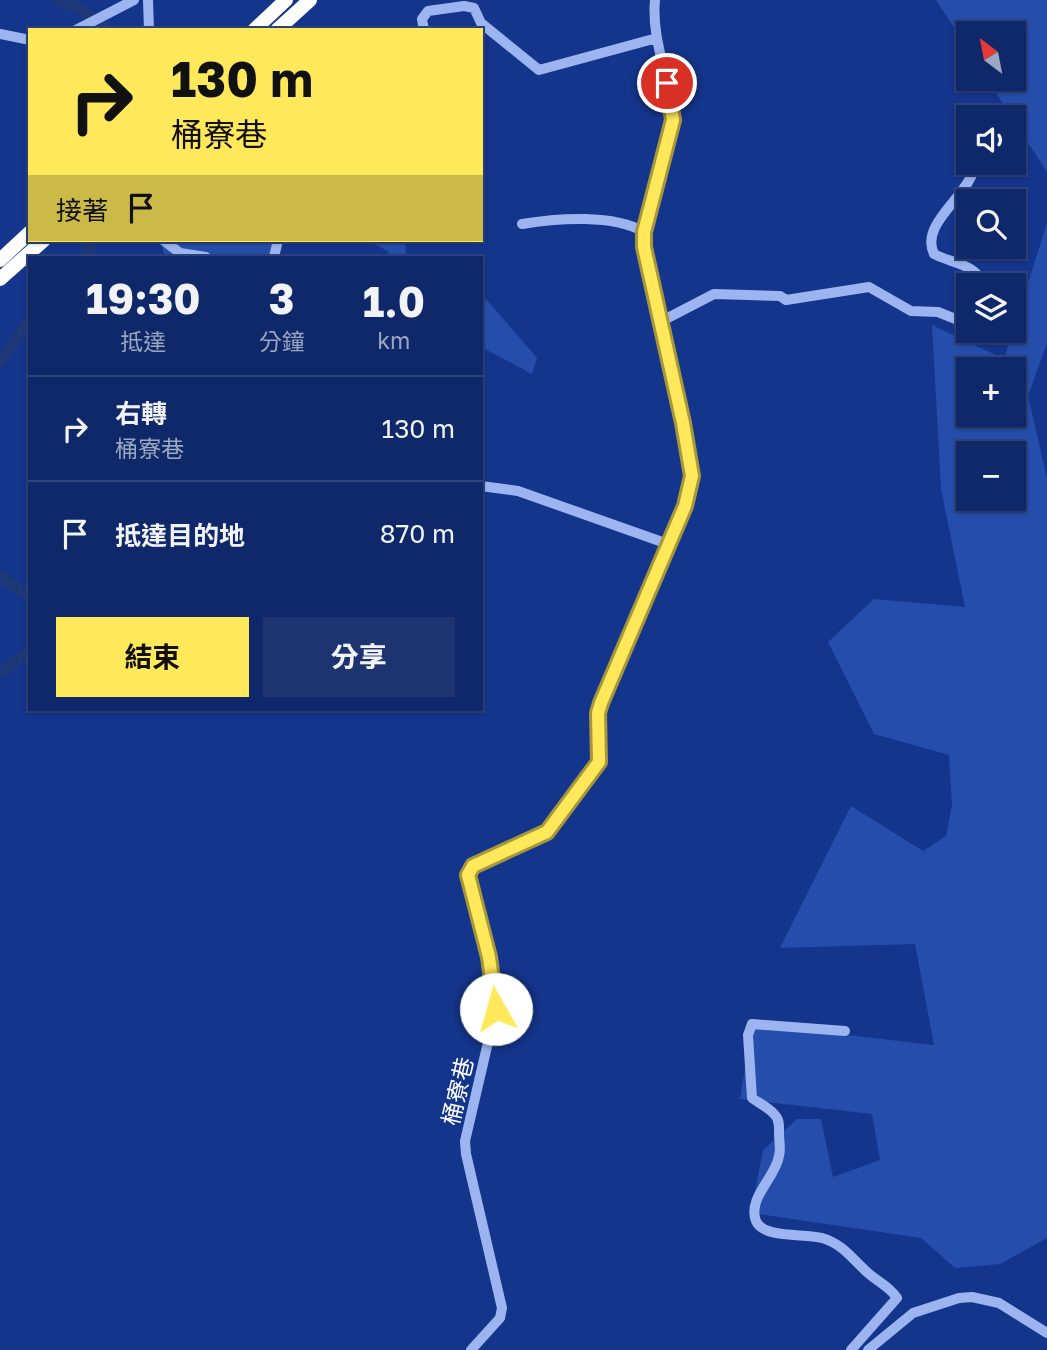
<!DOCTYPE html>
<html lang="zh-TW">
<head>
<meta charset="utf-8">
<style>
  :root { --surface:#0f2869; --page:#1d3471; --text:#f1f3f6; --muted:#9ba6c0; --line:#2f447d; --accent:#ffe95b }
  body { margin:0; font-family:"Golos Text","Noto Sans TC",sans-serif; background:var(--page); color:var(--text); height:100vh; display:flex; flex-direction:column; font-size:26px; white-space:nowrap }
  * { box-sizing:border-box; margin:0 }
  p { font-size:23px; color:var(--muted) }
  .icon { flex:none; width:38px; height:38px; fill:none; stroke:currentColor; stroke-width:2; stroke-linecap:round; stroke-linejoin:round }
  .map { position:relative; flex:1; overflow:hidden }
  .side { position:absolute; left:28px; top:256px; width:455px; height:455px; display:flex; flex-direction:column; background:var(--surface); border-radius:0px; box-shadow:0 2px 5px #0004,0 0 0 2px var(--line) }
  .side>* { flex:none }
  .banner { position:absolute; left:28px; top:28px; width:455px; height:214px; border-radius:0px; box-shadow:0 2px 5px #0004,0 0 0 2px var(--line); background:#ffe95b; color:#111; overflow:hidden }
  .needle { width:46px; rotate:328deg }
  .buttons { position:absolute; left:956px; top:21px; display:grid; gap:14px }
  .buttons a { display:grid; place-items:center; width:70px; height:70px; border-radius:0px; background:var(--surface); box-shadow:0 2px 5px #0004,0 0 0 2px var(--line); font-size:35px }
  .pin { position:absolute; display:grid; place-items:center; width:60px; height:60px; color:#fff; margin:-30px; border:4px solid #fff; border-radius:50%; box-shadow:0 2px 7px #0007 }
  .me { position:absolute; width:77px; margin:-38px; rotate:353deg; stroke-linejoin:round; filter:drop-shadow(0 0 5px #0008) }
  .turn { display:flex; align-items:center; gap:24px; height:147px; padding:0 28px; font-size:32px }
  .turn .icon { width:91px; height:91px; stroke-width:2.5 }
  .turn b { display:block; font-size:49px; line-height:60px }
  .then { display:flex; align-items:center; height:66px; padding:0 28px; background:#0003; gap:14px; font-size:26px }
  .eta { display:flex; justify-content:space-evenly; align-items:center; height:119px; text-align:center }
  .eta b { font-size:42px; font-weight:700; line-height:49px }
  .primary-button { display:flex; gap:14px; margin-top:auto; padding:14px 28px }
  .primary-button a { flex:1; height:80px; border-radius:0px; background:var(--accent); color:#111; font-size:28px; font-weight:700; line-height:80px; text-align:center }
  .primary-button a+a { background:var(--page); color:var(--text) }
  ul { padding:0; list-style:none }
  li { display:flex; align-items:center; gap:21px; height:105px; padding:0 28px; border-top:2px solid var(--line) }
  li div { flex:1 }
  li b { display:block; font-size:26px }
  li em { font-style:normal }
  .map>svg:first-child { display:block }
</style>
</head>
<body>
<div class="map">
<svg width="1047" height="1350" viewBox="0 0 1047 1350">
  <rect width="100%" height="100%" fill="#14358c"/>
  <path fill="#254dab" fill-rule="evenodd" d="M 936,0 L 1047,0 L 1047,172 L 987,79 L 1013,79 L 1013,33 L 968,33 L 968,49 Z
    M 1047,223 L 1047,343 L 1028,396 L 1047,478 L 1047,1238 L 1000,1264 L 955,1268 L 921,1238 L 751,1213 L 763,1150 L 797,1119 L 821,1119 L 833,1177 L 880,1160 L 872,1114 L 740,1099 L 752,1024 L 934,1045 L 915,944 L 780,948 L 851,806 L 923,851 L 946,836 L 952,805 L 949,755 L 874,734 L 828,642 L 874,599 L 965,607 L 941,489 L 932,325 L 1004,359 ZM 968,369 L 1013,369 L 1013,415 L 968,415 ZM 968,453 L 1013,453 L 1013,499 L 968,499 Z
    M 160,240 L 284,240 L 275,252 L 274,257 L 165,257 Z
    M 367,240 L 405,240 L 406,257 L 384,257 L 389,252 Z
    M 481,293 L 537,358 L 532,374 L 481,347 Z"/>
  <g fill="none" stroke-linecap="round" stroke-linejoin="round">
    <path stroke="#1f3879" stroke-width="12" d="M 59,0 L 74,5 L 103,26 L 105,30
      M 86,257 L 92,240
      M 0,362 L 30,320
      M 0,577 L 30,596
      M 0,673 L 30,650"/>
    <path stroke="#9cb5f0" stroke-width="10" d="M 148,0 L 149,30
      M 76,30 L 134,0
      M 424,30 L 422,19 L 428,11 L 464,6 L 474,8 L 481,23 L 539,70 L 657,38
      M 0,34 L 30,40
      M 973,172 C 963,200 920,225 934,254 C 950,263 978,264 983,285
      M 522,224 C 557,218 614,214 644,232
      M 163,240 L 180,253 L 206,257
      M 274,257 L 278,240
      M 660,322 L 714,294 L 780,296 L 786,300 L 869,287 L 911,311 L 938,312 L 963,322 L 968,320
      M 481,486 L 518,491 L 668,544
      M 845,1031 L 752,1024 L 748,1035 L 752,1098 C 759,1103 769,1108 774,1114 C 780,1119 779,1127 779,1134 C 779,1141 781,1149 779,1156 C 776,1177 747,1198 756,1221 C 764,1239 804,1233 822,1238 C 843,1244 852,1259 868,1273 C 878,1282 889,1286 897,1298 L 851,1350
      M 471,1350 L 500,1318 L 502,1308 L 466,1154 L 465,1141 L 496,1008 L 489,957 L 468,875 L 473,866 L 547,832 L 599,762 L 598,713 L 601,703 L 691,485 L 692,476 L 683,423 L 644,247 L 644,232 L 672,120 C 671,80 651,41 655,0
      M 868,1350 L 913,1313 L 959,1298 L 972,1297 L 999,1303 L 1047,1333"/>
    <path stroke="#fff" stroke-width="14" d="M 254,30 L 286,0
      M 277,30 L 310,0
      M 0,260 L 30,232
      M 0,279 L 44,240"/>
  </g>
  <g fill="none" stroke-linecap="round" stroke-linejoin="round">
    <g stroke="#a6973b" stroke-width="18">
      <path id="route" d="M 496,1009 L 489,957 L 468,875 L 473,866 L 547,832 L 599,762 L 598,713 L 601,703 L 685,506 L 692,476 L 683,423 L 644,247 L 644,232 L 673,120 L 667,83"/>
    </g>
    <use href="#route" stroke="#ffe95b" stroke-width="12"/>
  </g>
  <g text-anchor="middle" dominant-baseline="central" stroke-width="5" stroke-linejoin="round" paint-order="stroke">
    <g font-size="23" fill="#fff" stroke="#14358c">
      <text transform="translate(457 1091) rotate(-77)">桶寮巷</text>
    </g>
  </g>
</svg>
<div class="buttons">
<a><svg class="needle" viewBox="-14 -14 28 28"><path d="M0-13l5 13h-10z" fill="#e53935"/><path d="M0 13l5-13h-10z" fill="#9ba6c0"/></svg></a>
<a><svg class="icon" aria-label="sound" viewBox="0 0 24 24"><path d="M4 9h4l5-4v14l-5-4H4zM17 9q2 3 0 6"/></svg></a>
<a><svg class="icon" aria-label="search" viewBox="0 0 24 24"><circle cx="10" cy="10" r="6"/><path d="M15 15l6 6"/></svg></a>
<a><svg class="icon" aria-label="layers" viewBox="0 0 24 24"><path d="M12 4l9 5-9 5-9-5zM3 14l9 5 9-5"/></svg></a>
<a>+</a>
<a>−</a>
</div>
<div class="pin" style="left:667px;top:83px;background:#d93025"><svg class="icon" aria-label="arrive" viewBox="0 0 24 24"><path d="M6 21V4h12l-3 4 3 4H6"/></svg></div>
<svg class="me" style="left:496px;top:1009px" viewBox="-20 -20 40 40"><circle r="19" fill="#fff"/><path d="M0-13L10 11 0 6-10 11z" fill="#ffe95b"/></svg>
<div class="banner">
<div class="turn"><svg class="icon" aria-label="right" viewBox="0 0 24 24"><path d="M7 20v-9h11M14 6l5 5-5 5"/></svg><div><b>130 m</b>桶寮巷</div></div>
<div class="then">接著<svg class="icon" aria-label="arrive" viewBox="0 0 24 24"><path d="M6 21V4h12l-3 4 3 4H6"/></svg></div>
</div>
<section class="side">
<div class="eta">
<div><b>19:30</b><p>抵達</p></div>
<div><b>3</b><p>分鐘</p></div>
<div><b>1.0</b><p>km</p></div>
</div>
<ul>
<li><svg class="icon" aria-label="right" viewBox="0 0 24 24"><path d="M7 20v-9h11M14 6l5 5-5 5"/></svg><div><b>右轉</b><p>桶寮巷</p></div><em>130 m</em></li>
<li><svg class="icon" aria-label="arrive" viewBox="0 0 24 24"><path d="M6 21V4h12l-3 4 3 4H6"/></svg><div><b>抵達目的地</b></div><em>870 m</em></li>
</ul>
<div class="primary-button"><a>結束</a><a>分享</a></div>
</section>
</div>
</body>
</html>
